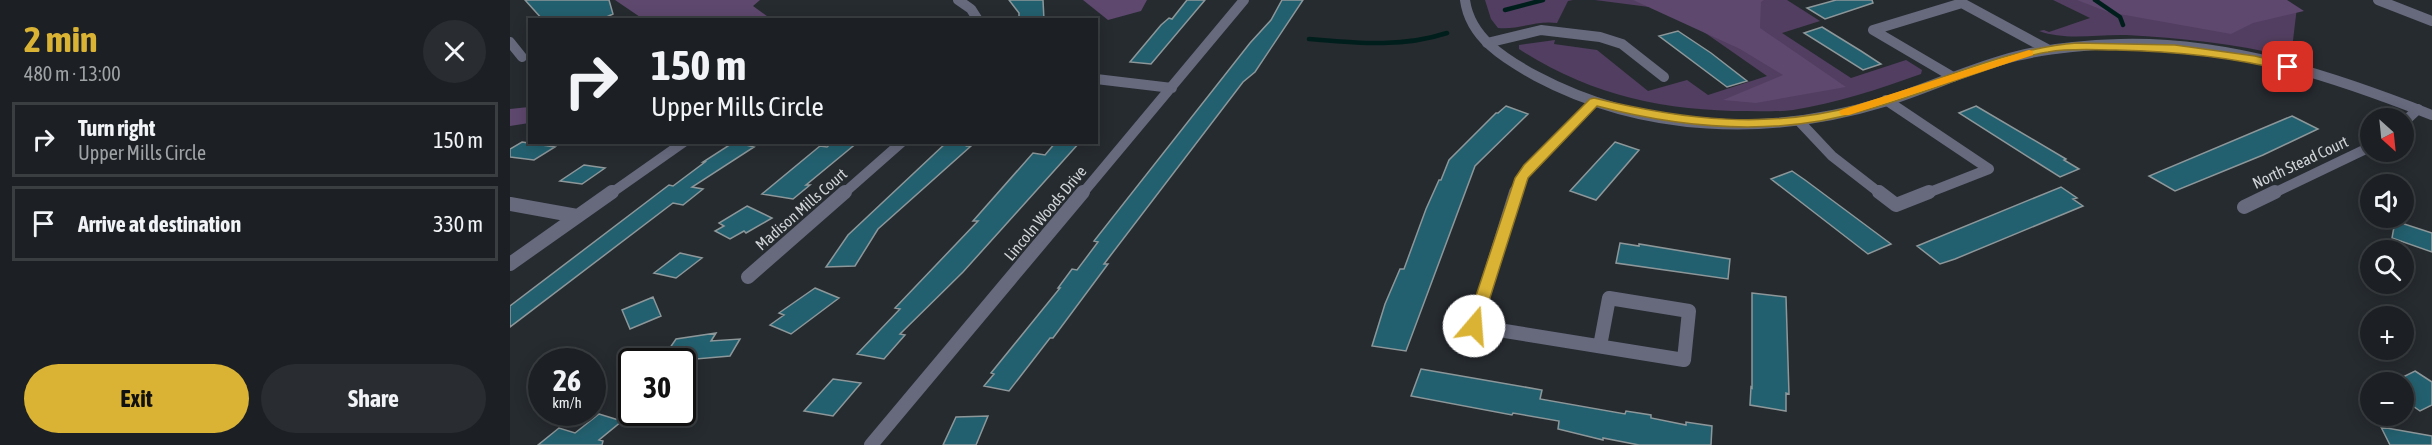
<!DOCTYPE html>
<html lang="en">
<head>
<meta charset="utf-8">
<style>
  :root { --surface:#1c2024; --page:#292d31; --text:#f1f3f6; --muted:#a0a3a6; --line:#3a3e41; --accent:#dab334 }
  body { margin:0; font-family:"Asap Condensed",sans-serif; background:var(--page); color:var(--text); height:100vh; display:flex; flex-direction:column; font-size:22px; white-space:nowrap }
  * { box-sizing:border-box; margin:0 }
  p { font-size:20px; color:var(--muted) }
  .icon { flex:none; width:33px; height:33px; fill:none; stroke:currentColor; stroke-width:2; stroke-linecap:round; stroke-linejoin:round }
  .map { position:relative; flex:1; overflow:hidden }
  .sheet { display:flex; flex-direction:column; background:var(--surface); width:510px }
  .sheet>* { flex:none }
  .top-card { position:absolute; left:18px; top:18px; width:570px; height:126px; border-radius:0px; box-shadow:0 3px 15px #0003,0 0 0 2px var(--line); background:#1c2024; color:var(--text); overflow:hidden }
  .needle { width:39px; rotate:153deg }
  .buttons { position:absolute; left:1850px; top:108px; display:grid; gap:12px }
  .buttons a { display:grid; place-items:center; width:54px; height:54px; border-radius:50%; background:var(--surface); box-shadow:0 3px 15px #0003,0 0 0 2px var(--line); font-size:30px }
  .speed { position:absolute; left:18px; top:348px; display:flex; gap:12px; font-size:30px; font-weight:700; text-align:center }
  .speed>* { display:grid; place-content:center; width:78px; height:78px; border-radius:50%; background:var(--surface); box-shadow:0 3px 15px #0003,0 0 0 2px var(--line); line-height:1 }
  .speed small { font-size:15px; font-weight:400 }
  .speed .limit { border:3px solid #111; border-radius:9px; background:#fff; color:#111 }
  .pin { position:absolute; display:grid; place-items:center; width:51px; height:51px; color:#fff; margin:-26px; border-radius:12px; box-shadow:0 3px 9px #0006 }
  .me { position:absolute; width:66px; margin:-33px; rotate:18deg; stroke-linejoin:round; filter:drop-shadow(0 0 4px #0008) }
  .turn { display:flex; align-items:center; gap:21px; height:126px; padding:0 24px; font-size:27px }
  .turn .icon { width:78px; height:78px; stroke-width:2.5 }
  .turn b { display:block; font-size:42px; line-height:51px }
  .round { display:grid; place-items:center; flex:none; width:63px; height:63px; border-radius:32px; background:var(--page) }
  .head { display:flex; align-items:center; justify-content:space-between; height:102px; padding:0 24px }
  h1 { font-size:36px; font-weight:700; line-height:45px; color:var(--accent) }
  .cta { display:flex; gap:12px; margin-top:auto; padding:12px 24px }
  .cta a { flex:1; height:69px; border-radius:36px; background:var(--accent); color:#111; font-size:24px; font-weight:700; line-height:69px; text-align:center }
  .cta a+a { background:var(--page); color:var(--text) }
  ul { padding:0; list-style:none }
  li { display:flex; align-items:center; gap:18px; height:75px; margin:0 12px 9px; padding:0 12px; border:3px solid var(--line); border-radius:0px }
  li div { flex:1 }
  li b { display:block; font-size:22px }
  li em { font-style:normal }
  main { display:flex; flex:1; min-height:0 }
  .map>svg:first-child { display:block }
</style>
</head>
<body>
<main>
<section class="sheet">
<div class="head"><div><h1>2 min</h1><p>480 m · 13:00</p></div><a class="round"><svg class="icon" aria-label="close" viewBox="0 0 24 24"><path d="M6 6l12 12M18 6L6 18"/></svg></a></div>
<ul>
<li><svg class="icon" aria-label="right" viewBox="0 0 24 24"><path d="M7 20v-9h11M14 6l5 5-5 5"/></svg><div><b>Turn right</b><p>Upper Mills Circle</p></div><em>150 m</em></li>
<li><svg class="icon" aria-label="arrive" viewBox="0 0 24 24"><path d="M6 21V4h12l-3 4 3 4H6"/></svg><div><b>Arrive at destination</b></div><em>330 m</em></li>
</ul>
<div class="cta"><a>Exit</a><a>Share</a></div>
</section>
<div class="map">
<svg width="1922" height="445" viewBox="0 0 1922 445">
  <rect width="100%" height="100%" fill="#262b30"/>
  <path fill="#523e60" d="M 975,0 L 1063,0 L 1058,1 L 1047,23 C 1026,20 1009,30 988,28 L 981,19 Z
    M 1085,0 L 1277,0 L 1310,21 L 1272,33 L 1341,78 L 1396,60 L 1412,70 L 1411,74 C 1369,89 1327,103 1283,110 C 1269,112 1253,111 1238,111 C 1154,111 1080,95 1009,49 L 1009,45 L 1045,40 L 1044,44 L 1087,50 L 1138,91 L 1177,80 L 1198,95 L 1257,76 L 1181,23 L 1147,8 Z
    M 1543,0 L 1770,0 L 1787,7 L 1781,57 C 1726,44 1672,38 1616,35 C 1588,34 1556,41 1529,31 L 1534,30 L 1539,32 L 1580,18 Z"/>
  <path fill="#5e486e" d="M 105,0 L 250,0 L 243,6 L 261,19 L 133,19 Z
    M 573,0 L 637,0 L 631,11 L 598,20 Z
    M 1123,0 L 1254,0 L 1251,2 L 1250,28 L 1336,87 L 1246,103 L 1213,100 L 1273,75 L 1230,49 Z
    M 1567,0 L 1777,0 L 1794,11 L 1743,23 L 1721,34 L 1598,12 Z
    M 19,107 L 19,123 L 0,126 L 0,109 Z"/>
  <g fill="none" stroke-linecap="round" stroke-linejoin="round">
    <path stroke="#001f1c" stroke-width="4.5" d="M 1585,0 L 1610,17 L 1613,25
      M 995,10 L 1033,0
      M 799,39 C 847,43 891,48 937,33"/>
  </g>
  <path fill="#23606f" stroke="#8d979a" stroke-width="1.5" d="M 15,0 L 99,0 L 103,14 L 90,20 L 33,20 Z
    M 499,0 L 533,0 L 534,20 L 509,20 L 509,13 Z
    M 677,0 L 695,0 L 641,64 L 620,62 L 651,25 L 659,18 L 662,19 Z
    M 772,0 L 793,0 L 745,72 L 733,82 L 594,264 L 598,264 L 543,338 L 540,338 L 499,391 L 474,386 L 484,374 L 481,373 L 550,288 L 548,288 L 562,269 L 567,270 L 588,242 L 584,241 L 740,43 L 761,20 Z
    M 1326,0 L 1362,0 L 1363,3 L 1315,19 L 1297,8 Z
    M 1312,27 L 1351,51 L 1371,64 L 1353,70 L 1294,33 Z
    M 1168,31 L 1201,53 L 1237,81 L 1217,87 L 1149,36 Z
    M 996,106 L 1018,114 L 965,166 L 896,351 L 862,346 L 875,304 L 890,269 L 894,269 L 916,209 L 929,180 L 931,180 L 939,160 L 986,113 L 988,113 Z
    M 1466,106 L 1556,159 L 1554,160 L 1569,169 L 1550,177 L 1449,113 Z
    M 1782,116 L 1808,129 L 1753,155 L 1665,191 L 1639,176 Z
    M 12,142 L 25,144 L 45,147 L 24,160 L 0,157 L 0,149 Z
    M 224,142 L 244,147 L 182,187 L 193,189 L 173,205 L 163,203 L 0,327 L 0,306 L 159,185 L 163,186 L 195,162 L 193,162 Z
    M 323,142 L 348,142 L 296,185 L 300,185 L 283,199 L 252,194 L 310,146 L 317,147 Z
    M 437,142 L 461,142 L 457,146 L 461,146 L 368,229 L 345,266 L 316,267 L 338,235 Z
    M 546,142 L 570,142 L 453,272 L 390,334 L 395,335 L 374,359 L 347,354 L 390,309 L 385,308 L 468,221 L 463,221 L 523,153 L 535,155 Z
    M 1105,142 L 1129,150 L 1086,200 L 1060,191 Z
    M 74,165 L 95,168 L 72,184 L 50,181 Z
    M 1282,171 L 1295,180 L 1381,244 L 1358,254 L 1261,179 Z
    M 1551,187 L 1567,198 L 1563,199 L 1573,206 L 1445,259 L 1430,264 L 1407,246 Z
    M 237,206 L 262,218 L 236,233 L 234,231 L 220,239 L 205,231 L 214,226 L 209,223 Z
    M 1885,221 L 1922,233 L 1922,252 L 1882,238 Z
    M 1110,243 L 1129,246 L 1129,244 L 1220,259 L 1218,279 L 1106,263 Z
    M 170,253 L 192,258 L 166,278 L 144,273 Z
    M 305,288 L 329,298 L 281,334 L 260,325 L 274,315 L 269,313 Z
    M 1242,293 L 1276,297 L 1279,394 L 1276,393 L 1276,411 L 1240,405 L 1241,387 L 1242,388 Z
    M 143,297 L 151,316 L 120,329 L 112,310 Z
    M 206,333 L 201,341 L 230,339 L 220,356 L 163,361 L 167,354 L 155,355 L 166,339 Z
    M 911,369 L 1032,390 L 1030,399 L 1115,414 L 1116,411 L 1141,415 L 1141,418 L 1176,425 L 1176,422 L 1202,426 L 1201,445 L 1129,445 L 1093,438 L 1093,440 L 1048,429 L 1049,421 L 1003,413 L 1002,415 L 901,396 Z
    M 1905,371 L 1922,382 L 1922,405 L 1910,411 L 1893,399 L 1893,377 Z
    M 323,379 L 351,383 L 323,416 L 294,411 Z
    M 89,414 L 112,421 L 89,440 L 93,441 L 92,445 L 28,445 L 49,428 L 65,433 Z
    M 478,416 L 466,445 L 433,445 L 446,417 Z
    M 1871,427 L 1922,436 L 1922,445 L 1880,445 Z"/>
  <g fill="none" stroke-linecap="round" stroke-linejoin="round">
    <path stroke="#676a7d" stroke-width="10" d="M 448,0 L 461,9 L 468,20
      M 1868,0 L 1922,21
      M 0,42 L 12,57
      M 977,43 L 1031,30 L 1090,37 L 1112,44 L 1154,77
      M 1443,77 L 1363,30 L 1452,3 L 1537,49
      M 586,79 L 662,88
      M 1376,100 L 1479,169 L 1415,194
      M 1289,121 L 1322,156 L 1371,194
      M 1893,123 L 1908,109
      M 100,194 L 174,142
      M 333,194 L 392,142
      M 572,194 L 734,0
      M 1006,194 L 1011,178 L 1018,168 L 1084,102
      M 1762,194 L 1860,147"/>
    <path stroke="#676a7d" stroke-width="14" d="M 1006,192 L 964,326 L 1174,360 L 1179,311 L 1099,298 L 1090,346
      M 1369,192 L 1386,205 L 1419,192
      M 0,204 L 67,216
      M 1734,207 L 1765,192
      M 0,264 L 102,192
      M 238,277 L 335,192
      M 361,445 L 573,192"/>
    <path stroke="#676a7d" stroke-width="10" d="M 955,0 C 960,38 995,59 1026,76 C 1133,133 1260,137 1374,102 C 1419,88 1462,67 1507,56 C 1540,48 1576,45 1610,44 C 1718,41 1823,76 1922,115"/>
  </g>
  <path fill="#dab334" stroke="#8e7422" stroke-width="1.5" d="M 1567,43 L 1665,45 L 1745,56 L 1781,65 L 1783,67 L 1778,71 C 1721,57 1664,51 1606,50 C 1584,50 1561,48 1538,52 C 1516,55 1494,64 1473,71 C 1434,84 1395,99 1356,110 C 1268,137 1175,129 1087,106 L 1018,178 L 971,326 L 969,330 L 958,330 L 956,326 L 1005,178 L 1014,165 L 1080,99 L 1084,98 C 1173,120 1259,130 1349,105 C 1422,85 1491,49 1567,43 Z"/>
  <path fill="#f59e0b" d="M 1519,50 L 1523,51 L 1523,55 L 1339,115 L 1331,115 L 1329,112 L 1331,110 Z"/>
  <g text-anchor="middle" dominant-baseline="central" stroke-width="4.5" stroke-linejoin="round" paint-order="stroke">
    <g font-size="16" fill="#cfd3d6" stroke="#262b30">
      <text transform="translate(1790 162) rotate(-25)">North Stead Court</text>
      <text transform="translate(291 209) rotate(-41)">Madison Mills Court</text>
      <text transform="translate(535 213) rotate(-50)">Lincoln Woods Drive</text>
    </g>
  </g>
</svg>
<div class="buttons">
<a><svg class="needle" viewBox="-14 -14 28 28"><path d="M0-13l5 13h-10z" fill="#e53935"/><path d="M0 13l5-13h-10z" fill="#a0a3a6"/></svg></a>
<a><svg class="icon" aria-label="sound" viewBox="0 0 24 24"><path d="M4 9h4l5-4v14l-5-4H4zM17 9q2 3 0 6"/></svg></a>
<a><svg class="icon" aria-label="search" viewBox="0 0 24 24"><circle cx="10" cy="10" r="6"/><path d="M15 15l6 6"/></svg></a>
<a>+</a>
<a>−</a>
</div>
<div class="speed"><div>26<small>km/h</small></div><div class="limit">30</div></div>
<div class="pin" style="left:1778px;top:67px;background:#d93025"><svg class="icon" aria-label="arrive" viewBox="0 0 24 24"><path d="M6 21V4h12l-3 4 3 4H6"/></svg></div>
<svg class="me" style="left:964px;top:326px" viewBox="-20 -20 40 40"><circle r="19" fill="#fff"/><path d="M0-13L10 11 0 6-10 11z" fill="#dab334"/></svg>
<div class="top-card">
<div class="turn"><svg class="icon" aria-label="right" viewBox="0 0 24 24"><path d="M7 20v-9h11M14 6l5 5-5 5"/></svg><div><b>150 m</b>Upper Mills Circle</div></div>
</div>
</div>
</main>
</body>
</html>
